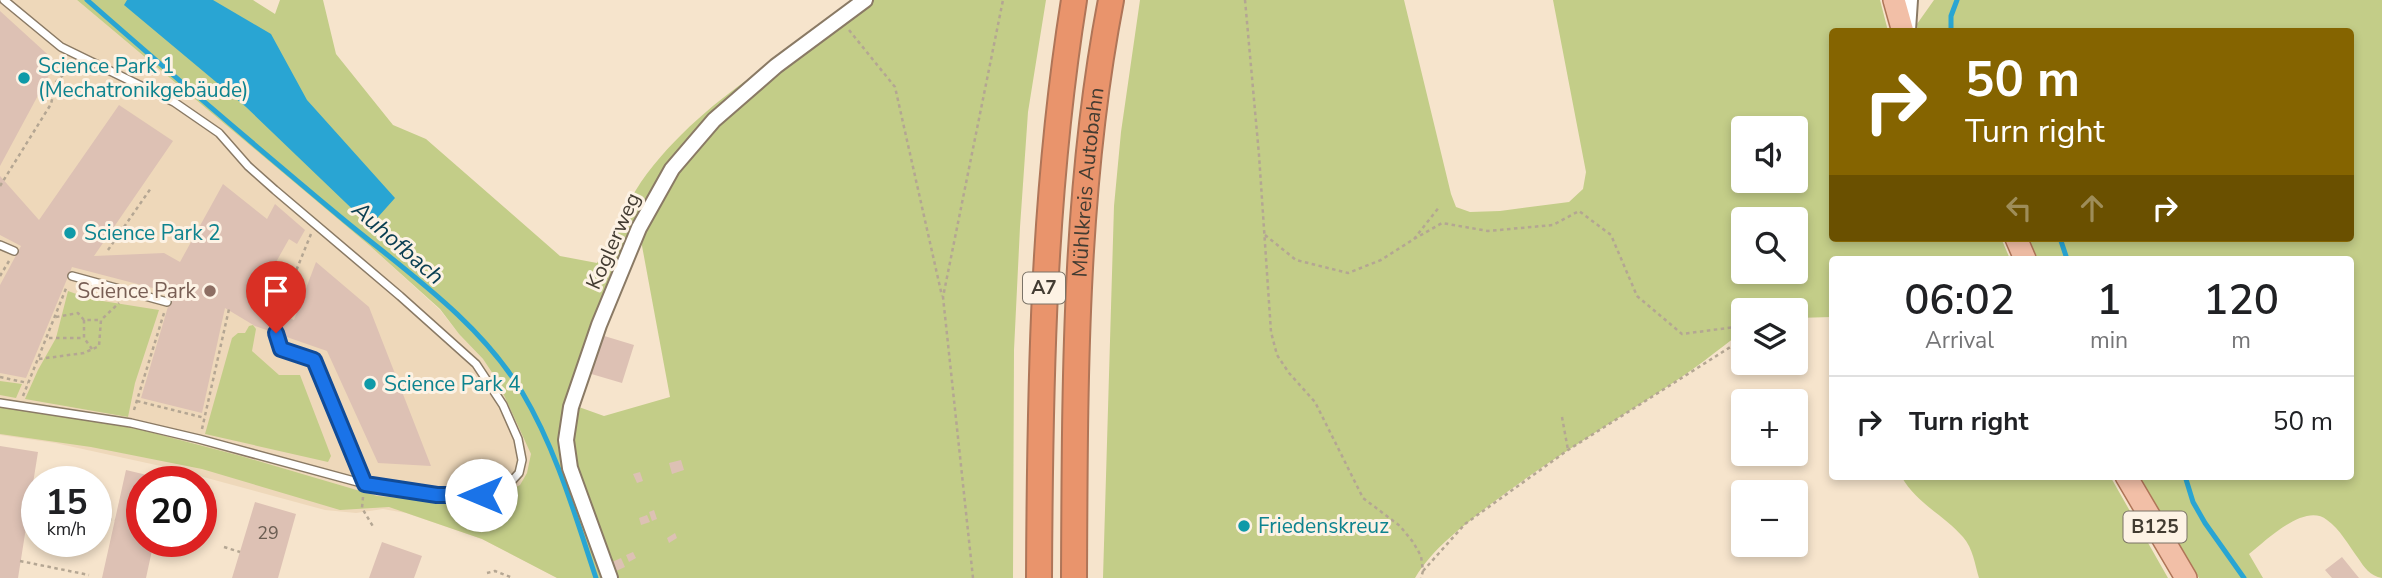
<!DOCTYPE html>
<html lang="en">
<head>
<meta charset="utf-8">
<style>
  :root { --surface:#fff; --page:#f2f2f2; --text:#202124; --muted:#757577; --line:#e0e0e0 }
  body { margin:0; font-family:"Nunito Sans",sans-serif; background:var(--page); color:var(--text); height:100vh; display:flex; flex-direction:column; font-size:26px; white-space:nowrap }
  * { box-sizing:border-box; margin:0 }
  p { font-size:23px; color:var(--muted) }
  .icon { flex:none; width:38px; height:38px; fill:none; stroke:currentColor; stroke-width:2; stroke-linecap:round; stroke-linejoin:round }
  .map { position:relative; flex:1; overflow:hidden }
  .panel { position:absolute; left:1829px; top:256px; width:525px; height:224px; display:flex; flex-direction:column; background:var(--surface); border-radius:7px; box-shadow:0 4px 10px #0003 }
  .panel>* { flex:none }
  .top-card { position:absolute; left:1829px; top:28px; width:525px; height:214px; border-radius:7px; box-shadow:0 4px 10px #0003; background:#856400; color:#fff; overflow:hidden }
  .buttons { position:absolute; left:1731px; top:116px; display:grid; gap:14px }
  .buttons a { display:grid; place-items:center; width:77px; height:77px; border-radius:7px; background:var(--surface); box-shadow:0 4px 10px #0003; font-size:35px }
  .speed { position:absolute; left:21px; top:466px; display:flex; gap:14px; font-size:35px; font-weight:700; text-align:center }
  .speed>* { display:grid; place-content:center; width:91px; height:91px; border-radius:50%; background:var(--surface); box-shadow:0 4px 10px #0003; line-height:1 }
  .speed small { font-size:18px; font-weight:400 }
  .speed .limit { border:10px solid #d22; background:#fff; color:#111 }
  .pin { position:absolute; display:grid; place-items:center; width:60px; height:60px; color:#fff; margin:-72px -30px; border-radius:50% 50% 50% 0; rotate:-45deg; box-shadow:0 0 7px #0007 }
  .pin .icon { rotate:45deg }
  .me { position:absolute; width:77px; margin:-38px; rotate:270deg; stroke-linejoin:round; filter:drop-shadow(0 0 5px #0008) }
  .turn { display:flex; align-items:center; gap:24px; height:147px; padding:0 21px; font-size:32px }
  .turn .icon { width:91px; height:91px; stroke-width:2.5 }
  .turn b { display:block; font-size:49px; line-height:60px }
  .lanes { display:flex; align-items:center; height:66px; padding:0 21px; background:#0003; justify-content:center; gap:35px; direction:ltr }
  .lanes .off { opacity:.35 }
  .eta { display:flex; justify-content:space-evenly; align-items:center; height:119px; text-align:center }
  .eta b { font-size:42px; font-weight:600; line-height:49px }
  ul { padding:0; list-style:none }
  li { display:flex; align-items:center; gap:21px; height:91px; padding:0 21px; border-top:2px solid var(--line) }
  li div { flex:1 }
  li b { display:block; font-size:26px }
  li em { font-style:normal }
  .map>svg:first-child { display:block }
</style>
</head>
<body>
<div class="map">
<svg width="2382" height="578" viewBox="0 0 2382 578">
  <rect width="100%" height="100%" fill="#f6e4cc"/>
  <path fill="#eed8ba" d="M 0,0 L 77,0 L 370,246 L 440,310 L 459,334 L 483,359 L 497,380 L 526,439 L 531,454 L 557,578 L 482,539 L 406,513 L 383,509 L 356,513 L 325,510 L 170,468 L 55,443 L 0,435 Z"/>
  <path fill="#c3cd88" fill-rule="evenodd" d="M 77,0 L 253,0 L 275,14 L 280,0 L 323,0 L 336,54 L 393,125 L 426,139 L 560,256 L 597,263 C 611,236 624,208 641,182 C 679,128 734,87 789,51 L 680,151 L 646,200 L 579,363 L 560,431 L 561,443 L 606,578 L 557,578 L 482,539 L 389,507 L 340,510 L 202,469 L 91,447 L 0,434 L 0,406 L 138,429 L 241,456 L 377,496 L 470,504 L 492,499 L 520,485 L 527,473 L 531,454 L 497,380 L 483,359 L 459,334 L 440,309 L 370,246 Z
    M 873,0 L 1046,0 L 1028,112 L 1020,227 L 1014,350 L 1013,578 L 615,578 L 583,493 L 572,447 L 576,406 L 604,416 L 670,397 L 640,235 L 685,159 L 740,101 Z
    M 1140,0 L 1404,0 L 1451,194 L 1456,207 L 1470,212 L 1500,211 L 1569,202 L 1583,189 L 1586,172 L 1553,0 L 1880,0 L 1888,31 L 1832,32 L 1832,238 L 2001,238 L 2010,259 L 1832,259 L 1832,317 L 1796,318 L 1796,310 L 1743,310 L 1743,331 C 1717,351 1692,371 1665,388 C 1605,427 1544,463 1487,507 C 1460,529 1433,548 1415,578 L 1103,578 L 1114,206 L 1121,132 ZM 1743,128 L 1796,128 L 1796,180 L 1743,180 ZM 1743,219 L 1796,219 L 1796,271 L 1743,271 Z
    M 1934,0 L 2382,0 L 2382,578 C 2370,576 2364,567 2358,558 C 2349,546 2340,529 2327,520 C 2305,502 2267,540 2249,554 L 2263,578 L 2199,578 L 2134,476 L 2350,476 L 2350,259 L 2036,259 L 2026,238 L 2350,238 L 2350,32 L 1918,32 L 1917,24 Z
    M 68,291 L 90,299 L 159,310 L 135,383 L 128,417 L 25,399 L 38,370 L 56,338 Z
    M 253,325 L 256,329 L 252,351 L 279,375 L 300,375 L 331,456 L 328,462 L 205,434 L 232,338 L 238,333 L 245,333 L 249,326 Z
    M 0,381 L 22,384 L 16,398 L 0,395 Z
    M 1901,476 L 2110,476 L 2168,578 L 1979,578 C 1975,565 1973,548 1963,537 C 1944,515 1917,504 1901,476 Z"/>
  <path fill="#29a5d3" d="M 127,0 L 213,0 L 271,34 L 307,100 L 395,198 L 370,226 L 246,107 L 124,5 Z"/>
  <g fill="none" stroke-linecap="round" stroke-linejoin="round">
    <path stroke="#29a5d3" stroke-width="5" d="M 87,0 C 172,75 258,148 344,220 C 407,272 479,321 522,392 C 556,449 575,515 596,578
      M 1951,32 L 1951,16 L 1957,0
      M 2060,238 L 2067,259
      M 2185,476 L 2193,502 L 2205,523 L 2244,578"/>
  </g>
  <path fill="#ddc1b4" d="M 0,11 L 56,62 L 0,166 Z
    M 119,105 L 173,141 L 94,256 L 164,253 L 180,262 L 223,184 L 267,219 L 275,204 L 305,230 L 297,244 L 289,239 L 253,303 L 294,320 L 316,262 L 369,307 L 431,466 L 378,463 L 327,351 L 255,326 L 225,308 L 202,413 L 141,398 L 172,293 L 72,267 L 26,378 L 0,373 L 0,285 L 21,246 L 0,235 L 0,176 L 39,220 Z
    M 601,335 L 634,345 L 622,383 L 588,373 Z
    M 0,446 L 38,452 L 18,578 L 0,578 Z
    M 681,460 L 684,470 L 672,474 L 669,463 Z
    M 126,470 L 172,481 L 142,481 L 142,541 L 154,541 L 146,578 L 102,578 Z
    M 640,472 L 643,481 L 637,483 L 633,474 Z
    M 255,502 L 296,514 L 278,578 L 232,578 Z
    M 654,510 L 657,519 L 652,521 L 649,512 Z
    M 647,515 L 650,522 L 641,525 L 639,518 Z
    M 675,533 L 677,538 L 669,543 L 667,538 Z
    M 382,542 L 422,556 L 414,578 L 369,578 Z
    M 633,552 L 636,558 L 629,562 L 626,555 Z
    M 2342,557 L 2359,578 L 2332,578 L 2325,570 Z
    M 621,558 L 625,567 L 616,571 L 612,562 Z"/>
  <g fill="none" stroke-linecap="round" stroke-linejoin="round">
    <g stroke="#8a7a65" stroke-width="10">
      <path id="lane" d="M 0,245 L 14,251
        M 72,276 L 167,302
        M 276,333 L 281,349 L 314,360 L 365,484
        M 0,403 L 131,423 L 199,439 L 365,484 L 437,494 L 481,494 L 508,485 L 519,473 L 522,460 L 518,439 L 503,405 L 476,364 L 400,296 L 275,190 L 248,166 L 219,133 L 174,102 L 61,47 L 4,0"/>
    </g>
    <g stroke="#8a7a65" stroke-width="18">
      <path id="street" d="M 1908,30 L 1910,0
        M 610,578 L 570,468 L 566,440 L 571,407 L 599,325 L 639,228 L 672,169 L 714,120 L 776,66 L 865,0"/>
    </g>
    <g stroke="#af7558" stroke-width="24">
      <path id="primary" d="M 1894,0 L 1903,32
        M 2016,238 L 2025,259
        M 2126,476 L 2186,578"/>
    </g>
    <g stroke="#af7558" stroke-width="28">
      <g id="highway">
        <path d="M 1039,578 C 1040,381 1043,195 1074,0"/>
        <path id="s1" d="M 1074,578 C 1075,384 1074,191 1111,0"/>
      </g>
    </g>
    <path stroke="#b4a693" stroke-width="2.5" stroke-dasharray="3.5 3.5" stroke-linecap="butt" d="M 1245,0 L 1259,155 L 1271,332 L 1277,355 L 1289,373 L 1315,402 L 1363,498 L 1400,526 L 1413,542 L 1421,556 L 1423,571 L 1421,578
      M 849,30 L 895,87 L 942,296
      M 0,186 L 51,104 L 56,82 L 73,65
      M 1265,235 L 1296,260 L 1348,273 L 1381,260 L 1414,239 L 1440,206
      M 1414,239 L 1442,223 L 1488,231 L 1553,225 L 1579,211 L 1611,235 L 1637,296 L 1682,334 L 1743,326
      M 108,250 L 151,188
      M 0,276 L 9,261
      M 56,317 L 78,313 L 84,320
      M 276,321 L 282,314 L 287,293 L 311,234
      M 49,338 L 84,338
      M 92,349 L 84,338 L 84,320 L 101,320
      M 39,359 L 84,353 L 99,346 L 101,320 L 119,303
      M 0,377 L 28,383
      M 23,396 L 67,286
      M 137,401 L 205,418
      M 134,410 L 164,313
      M 1562,417 L 1568,450
      M 202,429 L 229,309
      M 363,497 L 362,508 L 374,528
      M 101,518 L 115,520
      M 224,547 L 240,552
      M 20,561 L 89,575
      M 1423,571 L 1465,524 L 1568,450 L 1743,339
      M 487,573 L 495,571 L 513,578
      M 973,578 L 943,297 L 1003,0"/>
    <use href="#lane" stroke="#fff" stroke-width="7"/>
    <use href="#street" stroke="#fff" stroke-width="14"/>
    <use href="#primary" stroke="#f2bfa7" stroke-width="21"/>
    <use href="#highway" stroke="#e9946c" stroke-width="24"/>
  </g>
  <g fill="none" stroke-linecap="round" stroke-linejoin="round">
    <g stroke="#114b97" stroke-width="18">
      <path id="route" d="M 276,333 L 281,349 L 314,360 L 365,484 L 437,495 L 481,495"/>
    </g>
    <use href="#route" stroke="#1a73e8" stroke-width="12"/>
  </g>
  <g fill="#0f9aa8" stroke="#fdf2e4" stroke-width="2.5">
    <circle cx="24" cy="78" r="7"/>
    <circle cx="70" cy="233" r="7"/>
    <circle cx="370" cy="384" r="7"/>
    <circle cx="1244" cy="526" r="7"/>
  </g>
  <circle fill="#8d6e63" stroke="#fdf2e4" stroke-width="2.5" cx="210" cy="291" r="7"/>
  <g text-anchor="middle" dominant-baseline="central" stroke-width="6" stroke-linejoin="round" paint-order="stroke">
    <g font-size="18" fill="#6a5d52">
      <text x="268" y="533">29</text>
    </g>
    <g fill="#fdf2e4" stroke="#7b7367" stroke-width="2">
      <rect x="1023" y="272.5" width="42" height="31" rx="5"/>
      <rect x="2123.5" y="511.5" width="63" height="31" rx="5"/>
    </g>
    <g font-size="19" font-weight="bold" fill="#433c32">
      <text x="1044" y="288">A7</text>
      <text x="2155" y="527">B125</text>
    </g>
    <g font-size="21" fill="#0d838f" stroke="#fdf2e4" text-anchor="start">
      <text x="38" y="66">Science Park 1<tspan x="38" dy="24">(Mechatronikgebäude)</tspan></text>
      <text x="84" y="233">Science Park 2</text>
      <text x="384" y="384">Science Park 4</text>
      <text x="1258" y="526">Friedenskreuz</text>
    </g>
    <g font-size="21" fill="#433c32" stroke="#fdf2e4">
      <text stroke="none"><textPath href="#s1" startOffset="396">Mühlkreis Autobahn</textPath></text>
      <text transform="translate(613 241) rotate(-66)">Koglerweg</text>
    </g>
    <g font-size="21" fill="#785e54" stroke="#fdf2e4" text-anchor="end">
      <text x="196" y="291">Science Park</text>
    </g>
    <g font-size="23" font-style="italic" fill="#0a3e51" stroke="#fdf2e4">
      <text transform="translate(398 243) rotate(41)">Auhofbach</text>
    </g>
  </g>
</svg>
<div class="buttons">
<a><svg class="icon" aria-label="sound" viewBox="0 0 24 24"><path d="M4 9h4l5-4v14l-5-4H4zM17 9q2 3 0 6"/></svg></a>
<a><svg class="icon" aria-label="search" viewBox="0 0 24 24"><circle cx="10" cy="10" r="6"/><path d="M15 15l6 6"/></svg></a>
<a><svg class="icon" aria-label="layers" viewBox="0 0 24 24"><path d="M12 4l9 5-9 5-9-5zM3 14l9 5 9-5"/></svg></a>
<a>+</a>
<a>−</a>
</div>
<div class="speed"><div>15<small>km/h</small></div><div class="limit">20</div></div>
<div class="pin" style="left:276px;top:333px;background:#d93025"><svg class="icon" aria-label="arrive" viewBox="0 0 24 24"><path d="M6 21V4h12l-3 4 3 4H6"/></svg></div>
<svg class="me" style="left:481px;top:495px" viewBox="-20 -20 40 40"><circle r="19" fill="#fff"/><path d="M0-13L10 11 0 6-10 11z" fill="#1a73e8"/></svg>
<div class="top-card">
<div class="turn"><svg class="icon" aria-label="right" viewBox="0 0 24 24"><path d="M7 20v-9h11M14 6l5 5-5 5"/></svg><div><b>50 m</b>Turn right</div></div>
<div class="lanes"><svg class="icon off" aria-label="left" viewBox="0 0 24 24"><path d="M17 20v-9H6M10 6l-5 5 5 5"/></svg><svg class="icon off" aria-label="ahead" viewBox="0 0 24 24"><path d="M12 20V5M6 11l6-6 6 6"/></svg><svg class="icon" aria-label="right" viewBox="0 0 24 24"><path d="M7 20v-9h11M14 6l5 5-5 5"/></svg></div>
</div>
<section class="panel">
<div class="eta">
<div><b>06:02</b><p>Arrival</p></div>
<div><b>1</b><p>min</p></div>
<div><b>120</b><p>m</p></div>
</div>
<ul>
<li><svg class="icon" aria-label="right" viewBox="0 0 24 24"><path d="M7 20v-9h11M14 6l5 5-5 5"/></svg><div><b>Turn right</b></div><em>50 m</em></li>
</ul>
</section>
</div>
</body>
</html>
